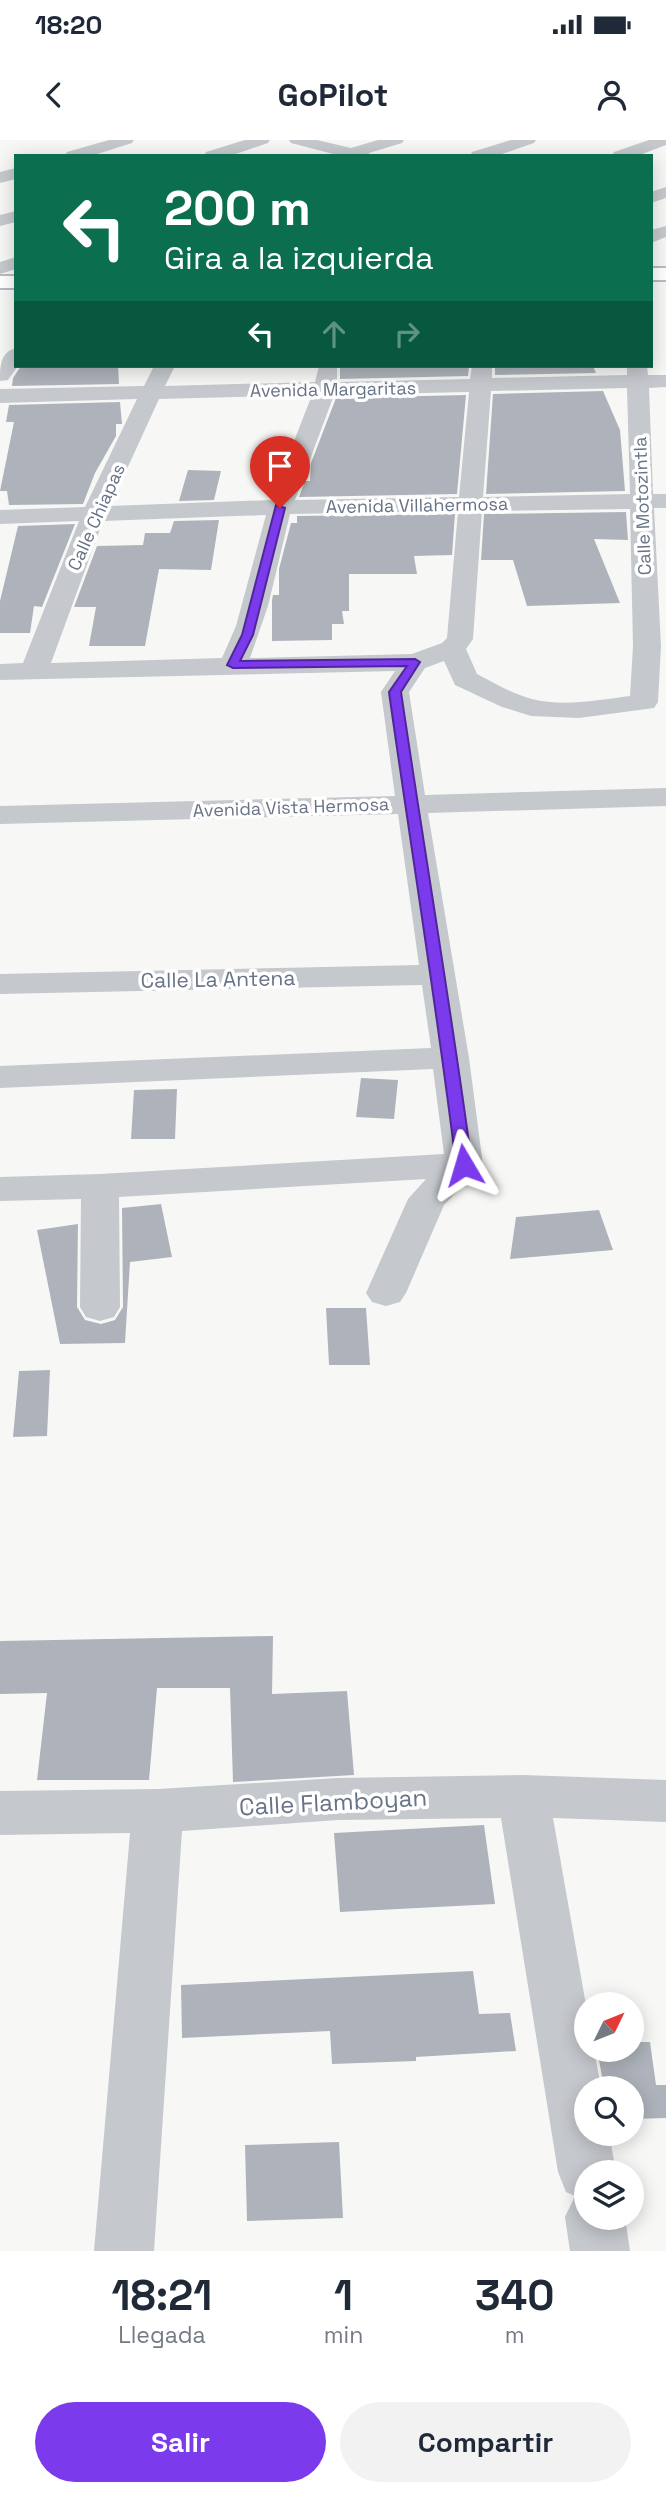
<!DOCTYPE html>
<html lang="es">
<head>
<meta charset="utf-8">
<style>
  :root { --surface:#fff; --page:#f2f2f3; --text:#1f2937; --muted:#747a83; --accent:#7c3aed }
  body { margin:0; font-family:"Space Grotesk",sans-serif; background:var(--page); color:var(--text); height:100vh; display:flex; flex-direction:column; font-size:26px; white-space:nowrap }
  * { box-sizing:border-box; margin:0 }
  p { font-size:23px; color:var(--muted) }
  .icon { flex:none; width:38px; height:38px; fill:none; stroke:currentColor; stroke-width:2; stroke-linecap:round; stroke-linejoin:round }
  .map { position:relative; height:2111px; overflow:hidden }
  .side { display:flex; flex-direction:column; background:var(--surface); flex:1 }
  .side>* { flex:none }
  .hud { position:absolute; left:14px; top:14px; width:639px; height:214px; border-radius:0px; box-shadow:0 4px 18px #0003; background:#0b6e4f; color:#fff; overflow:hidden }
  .needle { width:46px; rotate:47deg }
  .fabs { position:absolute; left:574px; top:1852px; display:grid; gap:14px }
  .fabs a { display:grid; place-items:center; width:70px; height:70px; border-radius:50%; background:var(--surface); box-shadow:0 4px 18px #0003; font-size:35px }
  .pin { position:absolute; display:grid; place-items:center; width:60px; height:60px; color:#fff; margin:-72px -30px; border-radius:50% 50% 50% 0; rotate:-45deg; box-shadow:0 0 7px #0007 }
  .pin .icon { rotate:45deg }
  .me { position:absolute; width:77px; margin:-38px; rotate:353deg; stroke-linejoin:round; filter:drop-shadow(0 0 5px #0008) }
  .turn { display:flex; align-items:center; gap:24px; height:147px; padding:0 35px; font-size:32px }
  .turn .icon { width:91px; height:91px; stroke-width:2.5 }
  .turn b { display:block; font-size:49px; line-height:60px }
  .lanes { display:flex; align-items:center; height:66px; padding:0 35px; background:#0003; justify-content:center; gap:35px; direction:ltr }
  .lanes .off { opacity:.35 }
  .eta { display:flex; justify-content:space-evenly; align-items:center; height:119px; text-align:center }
  .eta b { font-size:42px; font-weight:800; line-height:49px }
  .action { display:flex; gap:14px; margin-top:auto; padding:14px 35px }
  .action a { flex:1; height:80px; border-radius:42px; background:var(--accent); color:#fff; font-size:28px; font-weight:800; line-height:80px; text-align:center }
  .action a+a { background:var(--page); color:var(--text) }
  .status { display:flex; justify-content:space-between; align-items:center; height:49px; padding:0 35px; background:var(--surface); direction:ltr }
  .status svg { height:19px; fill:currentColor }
  header { display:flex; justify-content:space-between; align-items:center; height:91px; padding:0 35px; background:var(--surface); font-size:32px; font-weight:800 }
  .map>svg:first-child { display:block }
</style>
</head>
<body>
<div class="status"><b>18:20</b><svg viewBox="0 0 49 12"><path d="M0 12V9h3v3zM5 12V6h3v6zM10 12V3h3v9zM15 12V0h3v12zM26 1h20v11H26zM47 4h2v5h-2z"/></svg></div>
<header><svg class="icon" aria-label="back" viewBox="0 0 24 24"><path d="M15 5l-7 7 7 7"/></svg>GoPilot<svg class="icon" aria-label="person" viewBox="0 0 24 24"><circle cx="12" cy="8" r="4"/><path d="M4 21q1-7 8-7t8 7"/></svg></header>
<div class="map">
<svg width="666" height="2111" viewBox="0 0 666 2111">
  <rect width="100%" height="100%" fill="#f7f8f5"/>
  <path fill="#aeb3bb" d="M 21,226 L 118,226 L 119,244 L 12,246 L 13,238 Z
    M 402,226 L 455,226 L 469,227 L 468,236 L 340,239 L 340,228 Z
    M 593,226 L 596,233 L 495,235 L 495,227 Z
    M 603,251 L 620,290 L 625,351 L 486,354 L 493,254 Z
    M 466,255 L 457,354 L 299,357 L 305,341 L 310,341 L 311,323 L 336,258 Z
    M 120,262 L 122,284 L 116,284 L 116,296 L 95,333 L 83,364 L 9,365 L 7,351 L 0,351 L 14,282 L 6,282 L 9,265 Z
    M 188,330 L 221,331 L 214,360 L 179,361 Z
    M 626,372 L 628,400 L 594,399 L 620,463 L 527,466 L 513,420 L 481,420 L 484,374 Z
    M 455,374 L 452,415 L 414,416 L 417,434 L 349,434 L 349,471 L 342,471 L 344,484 L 332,484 L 332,500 L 272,501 L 272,460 L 273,455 L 279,455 L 279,429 L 291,383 L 297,383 L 297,376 Z
    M 219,380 L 211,430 L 159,429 L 145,506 L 89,506 L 96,467 L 74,467 L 97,406 L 143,405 L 145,393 L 170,393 L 174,381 Z
    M 75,384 L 42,467 L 34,466 L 30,493 L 0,493 L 0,461 L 18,386 Z
    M 361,938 L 398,940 L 394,979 L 356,977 Z
    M 177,949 L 175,999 L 131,999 L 134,950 Z
    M 161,1064 L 172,1117 L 130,1122 L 125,1203 L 60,1204 L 37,1090 L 78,1084 L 77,1167 L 85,1180 L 101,1184 L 115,1180 L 123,1167 L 122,1068 Z
    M 599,1070 L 613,1110 L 510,1119 L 516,1077 Z
    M 326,1168 L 366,1168 L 370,1225 L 329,1225 Z
    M 50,1230 L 47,1296 L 13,1297 L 19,1231 Z
    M 273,1496 L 272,1554 L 347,1551 L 354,1635 L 233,1642 L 230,1548 L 157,1548 L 149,1640 L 37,1640 L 47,1553 L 0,1554 L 0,1501 Z
    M 484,1685 L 495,1764 L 340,1772 L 334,1693 Z
    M 473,1831 L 479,1874 L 510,1873 L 516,1911 L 416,1917 L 416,1921 L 332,1924 L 330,1891 L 182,1898 L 181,1845 Z
    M 632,1902 L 650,1902 L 656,1945 L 666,1945 L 666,1978 L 632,1979 L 632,1948 L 604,1948 L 597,1909 L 632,1909 Z
    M 339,2002 L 343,2078 L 247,2081 L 245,2005 Z"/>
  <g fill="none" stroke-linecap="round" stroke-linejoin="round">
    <g stroke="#b8bbc1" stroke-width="4">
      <path id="secondary" d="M 651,128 L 666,128 L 666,140 L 651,140 Z
        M 0,136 L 16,136 L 16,148 L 0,148 Z"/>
    </g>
    <path fill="#c5c8cc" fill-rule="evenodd" d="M 109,0 L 134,0 L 132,3 L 91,16 L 65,16 L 67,12 Z
      M 245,0 L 270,0 L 268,3 L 230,16 L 204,16 L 206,12 Z
      M 289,0 L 317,0 L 351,8 L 378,0 L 404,0 L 402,3 L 369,13 L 370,16 L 341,16 L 291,3 Z
      M 511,0 L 536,0 L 534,3 L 496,16 L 470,16 L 472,12 Z
      M 649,0 L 666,0 L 666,5 L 637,16 L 612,16 L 614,12 Z
      M 16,28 L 16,39 L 0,43 L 0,32 Z
      M 666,47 L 666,58 L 651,63 L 651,52 Z
      M 16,71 L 16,82 L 0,86 L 0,75 Z
      M 666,86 L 666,97 L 651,103 L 651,90 Z
      M 16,117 L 16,129 L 0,134 L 0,122 Z
      M 16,208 L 16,226 L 18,226 L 8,240 L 0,241 C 0,227 0,212 16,208 Z
      M 154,226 L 175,226 L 165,246 L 315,242 L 319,226 L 337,226 L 337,242 L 470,239 L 472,226 L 492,226 L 492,238 L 627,235 L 627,226 L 647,226 L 648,235 L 666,235 L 666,247 L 649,248 L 653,354 L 666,354 L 666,368 L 654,368 L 661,506 L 658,562 L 654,568 L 579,578 L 531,576 L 502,567 L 455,545 L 444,521 L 425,528 L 409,552 L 425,655 L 666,648 L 666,666 L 428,673 L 469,918 L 483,1025 L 444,1065 L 406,1153 L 400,1162 L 386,1166 L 372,1162 L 366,1153 L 408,1059 L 426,1039 L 119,1057 L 120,1167 L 114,1177 L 100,1181 L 86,1177 L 80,1167 L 81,1059 L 0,1061 L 0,1037 L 100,1034 L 444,1014 L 433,929 L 0,948 L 0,926 L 431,908 L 422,845 L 0,854 L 0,834 L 419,825 L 398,674 L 0,684 L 0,666 L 395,656 L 381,552 L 395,531 L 0,540 L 0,524 L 23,523 L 79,381 L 0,384 L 0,370 L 85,367 L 137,259 L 0,263 L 0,249 L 144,246 ZM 627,248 L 630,354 L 483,357 L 491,251 ZM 469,252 L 459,357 L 295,360 L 334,255 ZM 312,255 L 271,360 L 110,366 L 159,259 ZM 630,369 L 633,506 L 630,556 C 599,560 563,567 532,559 C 513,554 494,543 477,534 L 466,509 L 473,499 L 482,371 ZM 458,371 L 447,498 L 442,503 L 412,514 L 250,518 L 268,466 L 290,374 ZM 266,375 L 236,486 L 222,518 L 51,523 L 103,381 Z
      M 523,1635 L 666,1640 L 666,1682 L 553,1678 L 586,1865 L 586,1909 L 594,1909 L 601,1948 L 586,1948 L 586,1993 L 609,1993 L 616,2032 L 586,2032 L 586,2077 L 625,2077 L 630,2111 L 570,2111 L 565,2077 L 575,2056 L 566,2052 L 558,2032 L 501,1678 L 338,1680 L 182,1691 L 154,2111 L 94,2111 L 130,1693 L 0,1695 L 0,1651 L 158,1649 L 338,1638 Z"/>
    <use href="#secondary" fill="#fff" fill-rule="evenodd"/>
  </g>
  <path fill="#7c3aed" stroke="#51269a" stroke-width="2" d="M 276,365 L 285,368 L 253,495 L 240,521 L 415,519 L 420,522 L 401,552 C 424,709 451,867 472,1025 L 469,1029 L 458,1029 L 456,1025 C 437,867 411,709 389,552 L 407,526 L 233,528 L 227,525 L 242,495 Z"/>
  <g text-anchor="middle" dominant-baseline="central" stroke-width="7" stroke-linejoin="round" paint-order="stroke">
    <g font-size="18" fill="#677386" stroke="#fff">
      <text transform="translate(333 249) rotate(-1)">Avenida Margaritas</text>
      <text transform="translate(417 365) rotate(-1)">Avenida Villahermosa</text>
      <text transform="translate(642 366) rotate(-92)">Calle Motozintla</text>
      <text transform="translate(96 377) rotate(-66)">Calle Chiapas</text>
      <text transform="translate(291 667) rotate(-2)">Avenida Vista Hermosa</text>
    </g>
    <g font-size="21" fill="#677386" stroke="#fff">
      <text transform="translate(218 839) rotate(-1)">Calle La Antena</text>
    </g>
    <g font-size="24" fill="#677386" stroke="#fff">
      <text transform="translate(333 1662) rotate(-3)">Calle Flamboyan</text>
    </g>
  </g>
</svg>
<div class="fabs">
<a><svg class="needle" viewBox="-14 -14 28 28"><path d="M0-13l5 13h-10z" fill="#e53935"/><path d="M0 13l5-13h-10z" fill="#747a83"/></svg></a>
<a><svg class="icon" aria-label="search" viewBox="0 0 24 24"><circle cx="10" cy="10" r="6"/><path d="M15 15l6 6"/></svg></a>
<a><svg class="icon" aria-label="layers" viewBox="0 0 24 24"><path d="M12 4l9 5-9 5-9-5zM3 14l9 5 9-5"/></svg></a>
</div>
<div class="pin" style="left:280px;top:368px;background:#d93025"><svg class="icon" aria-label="arrive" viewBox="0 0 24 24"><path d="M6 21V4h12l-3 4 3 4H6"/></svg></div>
<svg class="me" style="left:464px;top:1025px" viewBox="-20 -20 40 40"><path d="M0-17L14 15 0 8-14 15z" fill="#7c3aed" stroke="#fff" stroke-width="4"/></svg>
<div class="hud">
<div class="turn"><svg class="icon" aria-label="left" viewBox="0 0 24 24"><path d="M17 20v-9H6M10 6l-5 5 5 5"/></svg><div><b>200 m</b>Gira a la izquierda</div></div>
<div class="lanes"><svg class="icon" aria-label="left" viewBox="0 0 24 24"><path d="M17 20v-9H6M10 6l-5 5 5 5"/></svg><svg class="icon off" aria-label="ahead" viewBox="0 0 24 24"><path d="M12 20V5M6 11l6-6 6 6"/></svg><svg class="icon off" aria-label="right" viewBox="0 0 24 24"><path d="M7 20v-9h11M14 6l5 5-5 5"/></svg></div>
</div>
</div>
<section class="side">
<div class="eta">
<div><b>18:21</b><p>Llegada</p></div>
<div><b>1</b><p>min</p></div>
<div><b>340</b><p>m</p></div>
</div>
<div class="action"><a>Salir</a><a>Compartir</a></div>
</section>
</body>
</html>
